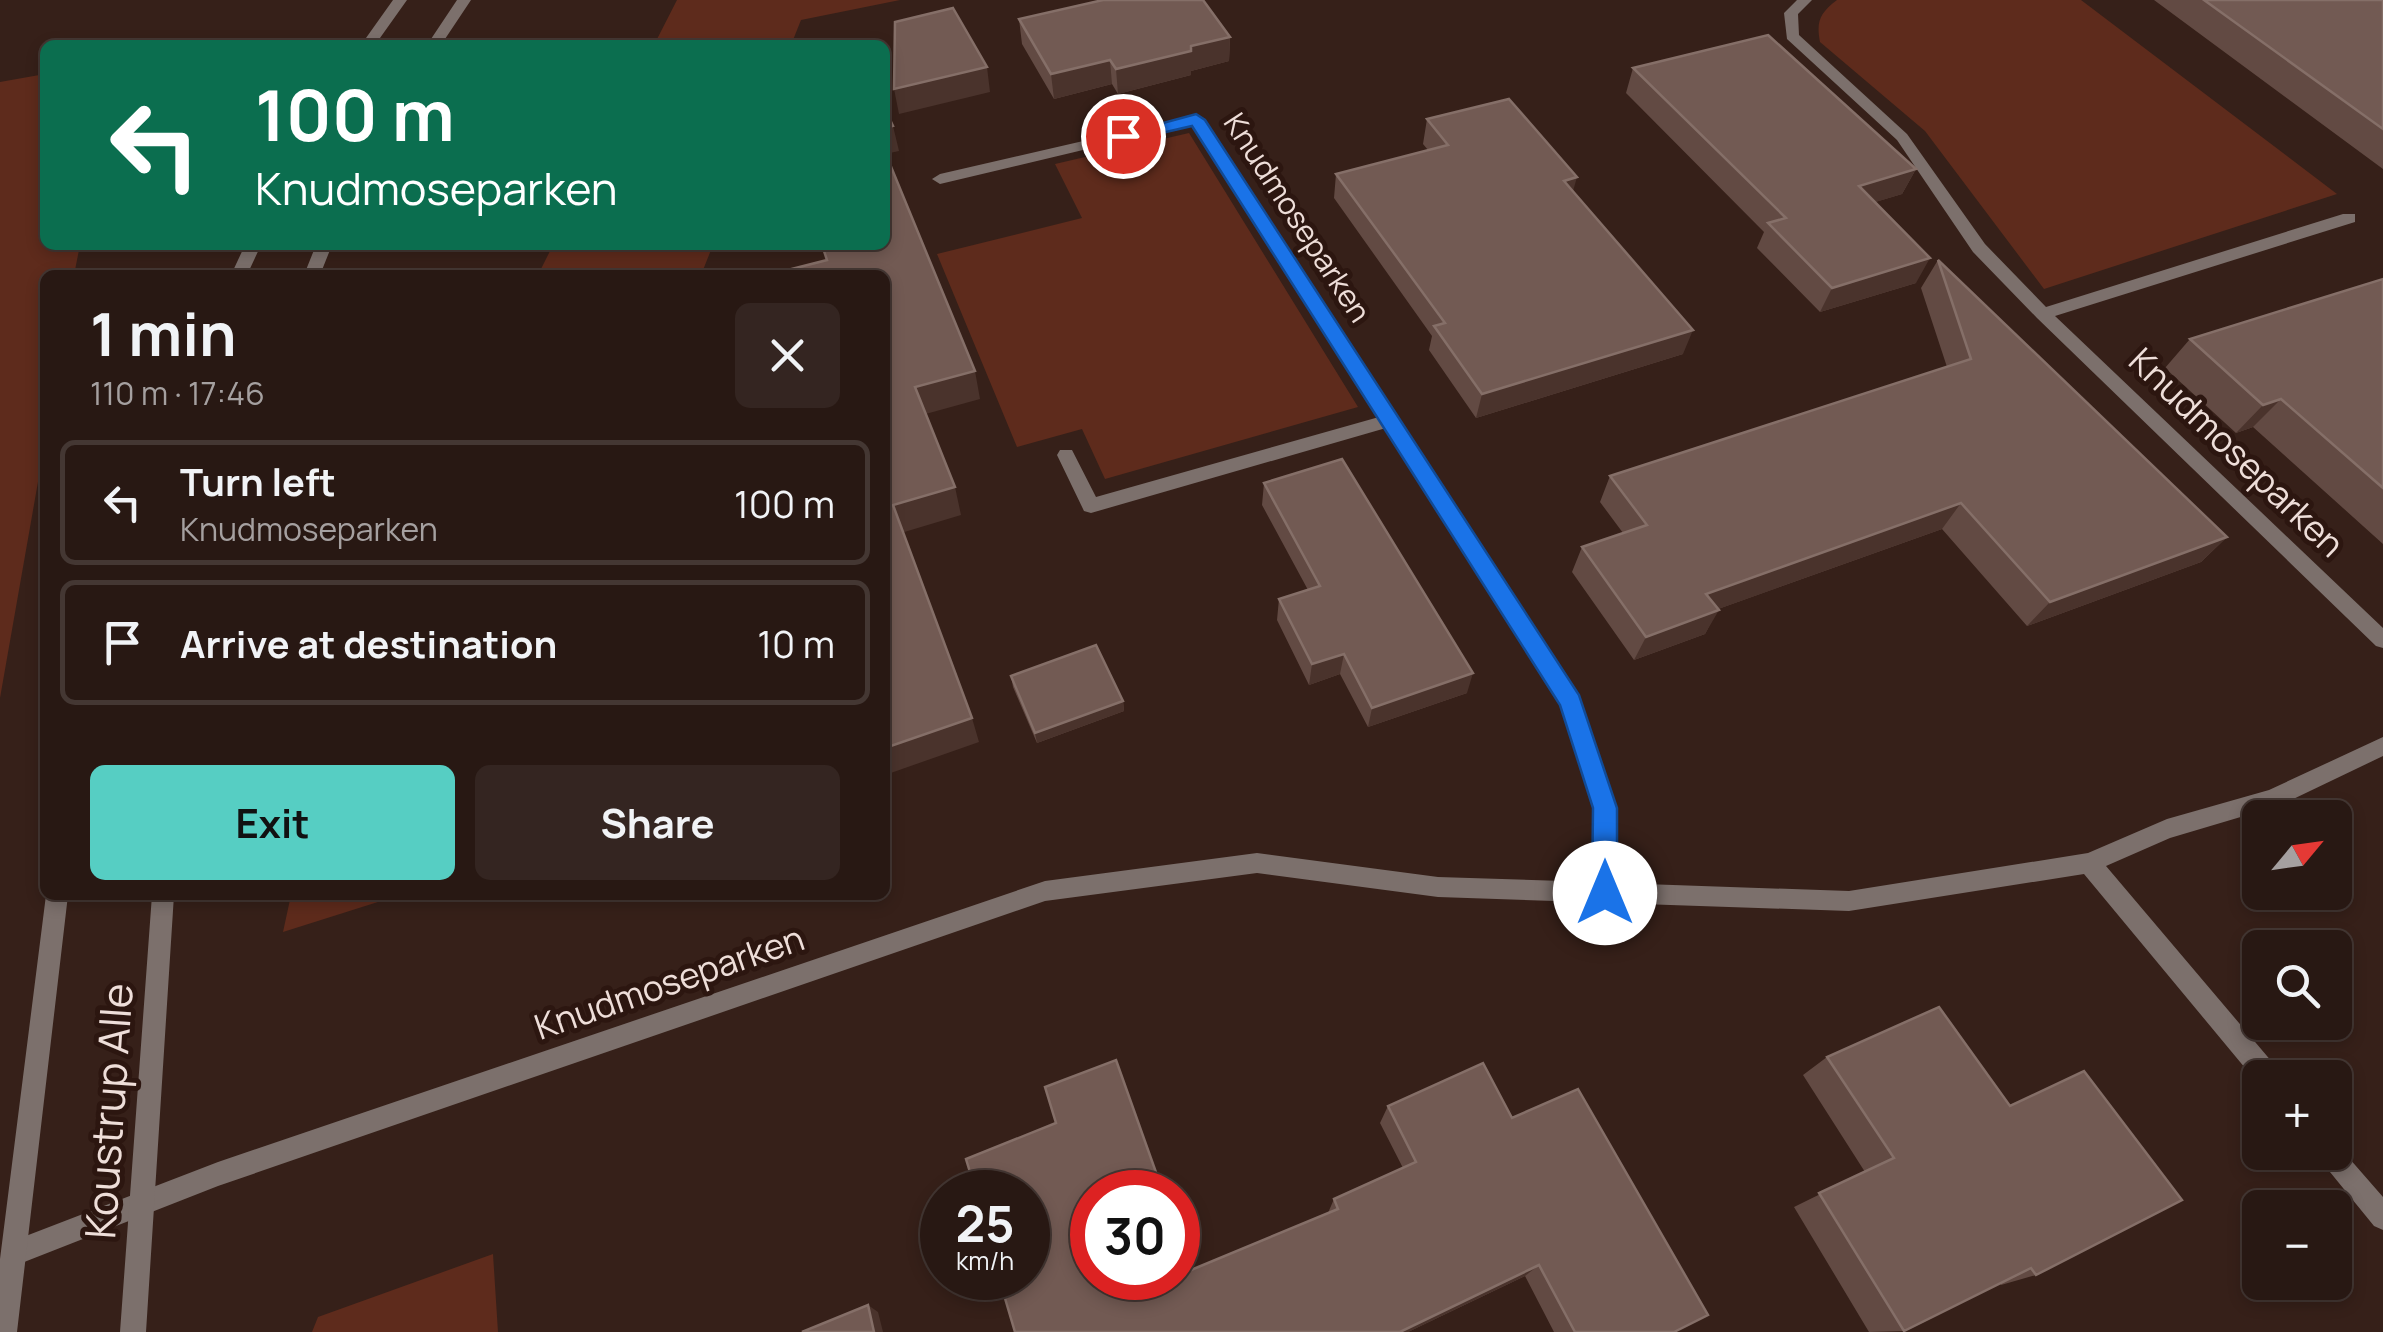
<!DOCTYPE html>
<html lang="en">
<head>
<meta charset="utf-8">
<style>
  :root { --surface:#281813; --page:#342521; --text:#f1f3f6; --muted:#a5a0a0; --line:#443733; --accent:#56cec3 }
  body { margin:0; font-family:Manrope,sans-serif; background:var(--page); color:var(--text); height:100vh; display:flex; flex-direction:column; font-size:38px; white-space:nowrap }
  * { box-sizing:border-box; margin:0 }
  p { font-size:32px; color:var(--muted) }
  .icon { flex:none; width:55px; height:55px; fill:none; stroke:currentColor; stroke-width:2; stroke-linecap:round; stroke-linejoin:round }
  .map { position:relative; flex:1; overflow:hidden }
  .drawer { position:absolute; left:40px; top:270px; width:850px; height:630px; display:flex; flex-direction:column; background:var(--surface); border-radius:15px; box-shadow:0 5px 15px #0003,0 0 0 2px var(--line) }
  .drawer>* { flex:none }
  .banner { position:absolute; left:40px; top:40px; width:850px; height:210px; border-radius:15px; box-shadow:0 5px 15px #0003,0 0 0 2px var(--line); background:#0b6e4f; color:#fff; overflow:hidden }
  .needle { width:65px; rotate:61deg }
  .tools { position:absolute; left:2242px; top:800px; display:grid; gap:20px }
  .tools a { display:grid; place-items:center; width:110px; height:110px; border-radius:15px; background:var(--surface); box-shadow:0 5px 15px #0003,0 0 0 2px var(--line); font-size:50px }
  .speed { position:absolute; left:920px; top:1170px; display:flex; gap:20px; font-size:50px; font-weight:700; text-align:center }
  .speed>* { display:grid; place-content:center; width:130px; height:130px; border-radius:50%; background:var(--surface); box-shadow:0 5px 15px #0003,0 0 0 2px var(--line); line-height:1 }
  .speed small { font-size:25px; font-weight:400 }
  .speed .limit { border:15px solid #d22; background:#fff; color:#111 }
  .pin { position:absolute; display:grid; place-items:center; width:85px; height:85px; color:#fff; margin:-42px; border:5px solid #fff; border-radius:50%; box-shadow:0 2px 10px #0007 }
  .me { position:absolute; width:110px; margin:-55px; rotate:0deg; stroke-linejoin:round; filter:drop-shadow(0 0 8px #0008) }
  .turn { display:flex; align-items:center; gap:35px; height:210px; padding:0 50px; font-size:45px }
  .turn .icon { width:130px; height:130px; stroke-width:2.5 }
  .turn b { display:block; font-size:70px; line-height:85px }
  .round { display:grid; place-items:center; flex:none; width:105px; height:105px; border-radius:15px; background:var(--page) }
  .summary { display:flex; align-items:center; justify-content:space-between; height:170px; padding:0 50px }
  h1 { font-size:60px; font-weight:700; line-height:75px }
  .cta { display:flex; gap:20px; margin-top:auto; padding:20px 50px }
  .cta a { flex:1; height:115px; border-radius:15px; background:var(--accent); color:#111; font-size:40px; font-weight:700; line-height:115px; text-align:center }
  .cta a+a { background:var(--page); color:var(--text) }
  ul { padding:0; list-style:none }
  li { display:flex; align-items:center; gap:30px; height:125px; margin:0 20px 15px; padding:0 30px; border:5px solid var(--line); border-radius:15px }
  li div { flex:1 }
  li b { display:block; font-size:38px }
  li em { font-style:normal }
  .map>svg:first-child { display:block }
</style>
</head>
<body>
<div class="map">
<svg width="2383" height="1332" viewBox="0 0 2383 1332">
  <rect width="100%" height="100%" fill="#362019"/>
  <path fill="#5e2b1c" d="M 677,0 L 900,0 L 801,20 L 791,45 L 654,45 Z
    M 1837,0 L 2081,0 L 2337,194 L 2044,289 L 1925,131 L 1820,42 C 1816,21 1820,13 1837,0 Z
    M 45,74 L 45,245 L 80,245 L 74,275 L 45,275 L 45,442 L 0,698 L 0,82 Z
    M 1189,133 L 1358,407 L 1105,479 L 1082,429 L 1017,447 L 937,254 L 1082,218 L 1055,164 Z
    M 553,245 L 713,245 L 701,275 L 538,275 Z
    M 291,895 L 400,895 L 283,932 Z
    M 493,1254 L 498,1332 L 312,1332 L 318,1317 Z"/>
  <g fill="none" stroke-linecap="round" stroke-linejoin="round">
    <path fill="#7c706c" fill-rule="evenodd" d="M 1797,0 L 1812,0 L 1798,14 L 1799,35 L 1907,134 L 1985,244 L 2046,307 L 2343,214 L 2355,214 L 2355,222 L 2055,316 L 2383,628 L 2383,648 L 2376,646 L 2037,318 L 1973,252 L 1897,140 L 1787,39 L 1784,13 Z
      M 1196,115 L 1203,119 L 1578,695 L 1616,808 L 1616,883 L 1849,891 L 2088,853 L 2167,819 L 2269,790 L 2383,737 L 2383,756 L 2281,805 L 2170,838 L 2106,866 L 2278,1069 L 2281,1078 L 2260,1078 L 2260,1086 L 2084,874 L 1849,911 L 1438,897 L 1257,873 L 1045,901 L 218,1186 L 14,1266 L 5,1262 L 1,1253 L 5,1244 L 218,1162 L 1045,881 L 1257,853 L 1438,877 L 1594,882 L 1594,808 L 1562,704 L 1386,428 L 1091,513 L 1084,511 L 1057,455 L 1060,450 L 1072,450 L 1096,497 L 1379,417 L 1192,124 L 940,184 L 932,179 L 940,174 Z
      M 2335,1142 L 2383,1197 L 2383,1230 L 2374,1226 L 2321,1161 L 2318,1152 L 2335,1152 Z"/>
    <path fill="#7c706c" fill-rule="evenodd" d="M 393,0 L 407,0 L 375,45 L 361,45 Z
      M 457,0 L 471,0 L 441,45 L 427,45 Z
      M 245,245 L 261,245 L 247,275 L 231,275 Z
      M 316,245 L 332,245 L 320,275 L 304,275 Z
      M 46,895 L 68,895 L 17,1332 L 0,1332 L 0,1259 Z
      M 152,895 L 174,895 L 146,1332 L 120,1332 Z"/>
  </g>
  <path fill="#624a43" d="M 2154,0 L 2383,0 L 2383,169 Z
    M 1019,19 L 1230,37 L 1229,61 L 1191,71 L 1191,75 L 1118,94 L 1112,84 L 1054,99 L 1022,44 Z
    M 1633,68 L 1916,169 L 1902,194 L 1875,202 L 1916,283 L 1820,312 L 1757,248 L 1764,232 L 1626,93 Z
    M 1427,119 L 1573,191 L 1683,354 L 1476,418 L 1429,350 L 1432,336 L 1334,198 L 1336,174 L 1428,150 L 1423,144 Z
    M 1938,260 L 2227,537 L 2201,562 L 2027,626 L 1942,529 L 1718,609 L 1705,634 L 1634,660 L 1572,572 L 1582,547 L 1623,533 L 1600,502 L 1610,476 L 1947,367 L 1921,288 Z
    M 2383,279 L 2383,544 L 2253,427 L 2236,433 L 2165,368 L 2190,339 Z
    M 1264,483 L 1467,693 L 1368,727 L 1340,674 L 1309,685 L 1277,620 L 1279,599 L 1308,590 L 1262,505 Z
    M 1011,676 L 1123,701 L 1124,711 L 1037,743 L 1013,687 Z
    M 1939,1007 L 2036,1275 L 2001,1285 L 2000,1283 L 1904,1331 L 1869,1332 L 1794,1207 L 1865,1172 L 1803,1075 L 1827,1057 Z
    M 1388,1106 L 1512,1118 L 1674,1332 L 1554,1332 L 1525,1276 L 1408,1332 L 1015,1332 L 1191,1270 L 1328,1213 L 1334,1199 L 1403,1168 L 1380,1123 Z"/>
  <path fill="#4a332c" d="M 1230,37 L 1229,61 L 1191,71 L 1191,75 L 1118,94 L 1116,69 L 1191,46 Z
    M 1110,60 L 1112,84 L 1054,99 L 1051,74 Z
    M 987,67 L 990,92 L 899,114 L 894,89 Z
    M 893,126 L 899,151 L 885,154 L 885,128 Z
    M 1916,169 L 1902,194 L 1846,211 L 1859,186 Z
    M 1577,177 L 1570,202 L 1564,181 Z
    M 1930,258 L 1916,283 L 1820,312 L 1832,288 Z
    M 1693,330 L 1683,354 L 1476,418 L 1482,394 Z
    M 975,371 L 980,399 L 922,415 L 915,387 Z
    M 2281,399 L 2253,427 L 2236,433 L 2263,405 Z
    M 955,487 L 961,515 L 901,533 L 893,505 Z
    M 1961,503 L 1942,529 L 1693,618 L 1706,594 Z
    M 2227,537 L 2201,562 L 2027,626 L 2050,602 Z
    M 1719,610 L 1705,634 L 1634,660 L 1646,637 Z
    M 1344,654 L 1340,674 L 1309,685 L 1312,664 Z
    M 1473,673 L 1467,693 L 1368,727 L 1372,708 Z
    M 1123,701 L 1124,711 L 1037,743 L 1035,733 Z
    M 972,718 L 979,742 L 885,775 L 885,748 Z
    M 1539,1265 L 1525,1276 L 1408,1332 L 1400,1332 Z
    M 868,1305 L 878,1312 L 883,1332 L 874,1332 Z"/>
  <path fill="#725a53" stroke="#856f68" stroke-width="2.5" d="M 1103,0 L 1203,0 L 1230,37 L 1191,46 L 1191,51 L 1116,69 L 1110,60 L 1051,74 L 1019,19 Z
    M 2204,0 L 2383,0 L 2383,129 Z
    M 953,8 L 987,67 L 894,89 L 895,22 Z
    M 1768,35 L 1916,169 L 1859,186 L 1930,258 L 1832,288 L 1768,223 L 1786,218 L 1633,68 Z
    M 1509,99 L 1577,177 L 1564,181 L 1693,330 L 1482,394 L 1434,326 L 1445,323 L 1336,174 L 1448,145 L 1427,119 Z
    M 885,109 L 893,126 L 885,128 Z
    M 885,152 L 975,371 L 915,387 L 955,487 L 893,505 L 972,718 L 885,748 L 885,275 L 768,275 L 827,260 L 822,245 L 885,245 Z
    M 1938,260 L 2227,537 L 2050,602 L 1961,503 L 1706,594 L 1719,610 L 1646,637 L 1582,547 L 1647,525 L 1610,476 L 1971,359 Z
    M 2383,279 L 2383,488 L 2281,399 L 2263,405 L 2190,339 Z
    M 1342,459 L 1473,673 L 1372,708 L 1344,654 L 1312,664 L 1279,599 L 1320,586 L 1264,483 Z
    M 1096,645 L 1123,701 L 1035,733 L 1011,676 Z
    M 1939,1007 L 2010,1106 L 2084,1071 L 2182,1200 L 2036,1275 L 2031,1268 L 1904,1331 L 1819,1193 L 1894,1158 L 1827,1057 Z
    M 1116,1060 L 1163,1192 L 1092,1192 L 1092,1278 L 1178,1278 L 1178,1232 L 1191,1270 L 1338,1209 L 1334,1199 L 1416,1162 L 1388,1106 L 1483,1063 L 1512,1118 L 1578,1089 L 1708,1315 L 1674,1332 L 1575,1332 L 1539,1265 L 1400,1332 L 1015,1332 L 999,1278 L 1028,1278 L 1028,1192 L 976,1192 L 966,1159 L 1056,1123 L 1045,1087 Z
    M 868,1305 L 874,1332 L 802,1332 Z"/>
  <path fill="#1a73e8" stroke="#114b97" stroke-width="2.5" d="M 1196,114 L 1205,120 L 1579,695 L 1617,808 L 1617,893 L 1614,901 L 1605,905 L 1596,901 L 1592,893 L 1593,808 L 1560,705 L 1192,126 L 1123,142 L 1115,136 Z"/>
  <g text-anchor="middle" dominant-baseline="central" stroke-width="10" stroke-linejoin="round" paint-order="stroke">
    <g font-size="30" fill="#eeded9" stroke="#2c1610">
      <text transform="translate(1298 217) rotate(57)">Knudmoseparken</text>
    </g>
    <g font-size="35" fill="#eeded9" stroke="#2c1610">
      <text transform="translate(2237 452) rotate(44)">Knudmoseparken</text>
      <text transform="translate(669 982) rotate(-19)">Knudmoseparken</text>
    </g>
    <g font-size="42" fill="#eeded9" stroke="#2c1610">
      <text transform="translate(108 1111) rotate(-86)">Koustrup Alle</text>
    </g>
  </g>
</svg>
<div class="tools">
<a><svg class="needle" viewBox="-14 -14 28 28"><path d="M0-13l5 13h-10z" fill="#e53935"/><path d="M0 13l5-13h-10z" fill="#a5a0a0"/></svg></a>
<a><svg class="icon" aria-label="search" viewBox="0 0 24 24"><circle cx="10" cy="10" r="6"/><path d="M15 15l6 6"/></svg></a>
<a>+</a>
<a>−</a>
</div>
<div class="speed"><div>25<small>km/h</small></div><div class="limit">30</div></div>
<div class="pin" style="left:1123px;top:136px;background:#d93025"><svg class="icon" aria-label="arrive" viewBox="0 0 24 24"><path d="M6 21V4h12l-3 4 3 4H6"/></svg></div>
<svg class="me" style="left:1605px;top:893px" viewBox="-20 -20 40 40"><circle r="19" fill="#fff"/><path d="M0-13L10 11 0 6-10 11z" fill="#1a73e8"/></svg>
<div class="banner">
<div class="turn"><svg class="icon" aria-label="left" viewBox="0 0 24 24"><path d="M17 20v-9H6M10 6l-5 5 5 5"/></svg><div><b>100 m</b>Knudmoseparken</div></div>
</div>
<section class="drawer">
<div class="summary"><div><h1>1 min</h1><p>110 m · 17:46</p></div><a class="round"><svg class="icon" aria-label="close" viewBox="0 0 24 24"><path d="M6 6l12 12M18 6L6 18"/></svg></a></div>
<ul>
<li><svg class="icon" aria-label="left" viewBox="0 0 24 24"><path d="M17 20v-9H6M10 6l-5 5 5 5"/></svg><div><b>Turn left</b><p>Knudmoseparken</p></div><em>100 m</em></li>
<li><svg class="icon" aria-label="arrive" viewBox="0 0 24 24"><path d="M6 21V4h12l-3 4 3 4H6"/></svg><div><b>Arrive at destination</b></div><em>10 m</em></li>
</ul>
<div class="cta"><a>Exit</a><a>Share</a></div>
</section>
</div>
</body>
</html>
